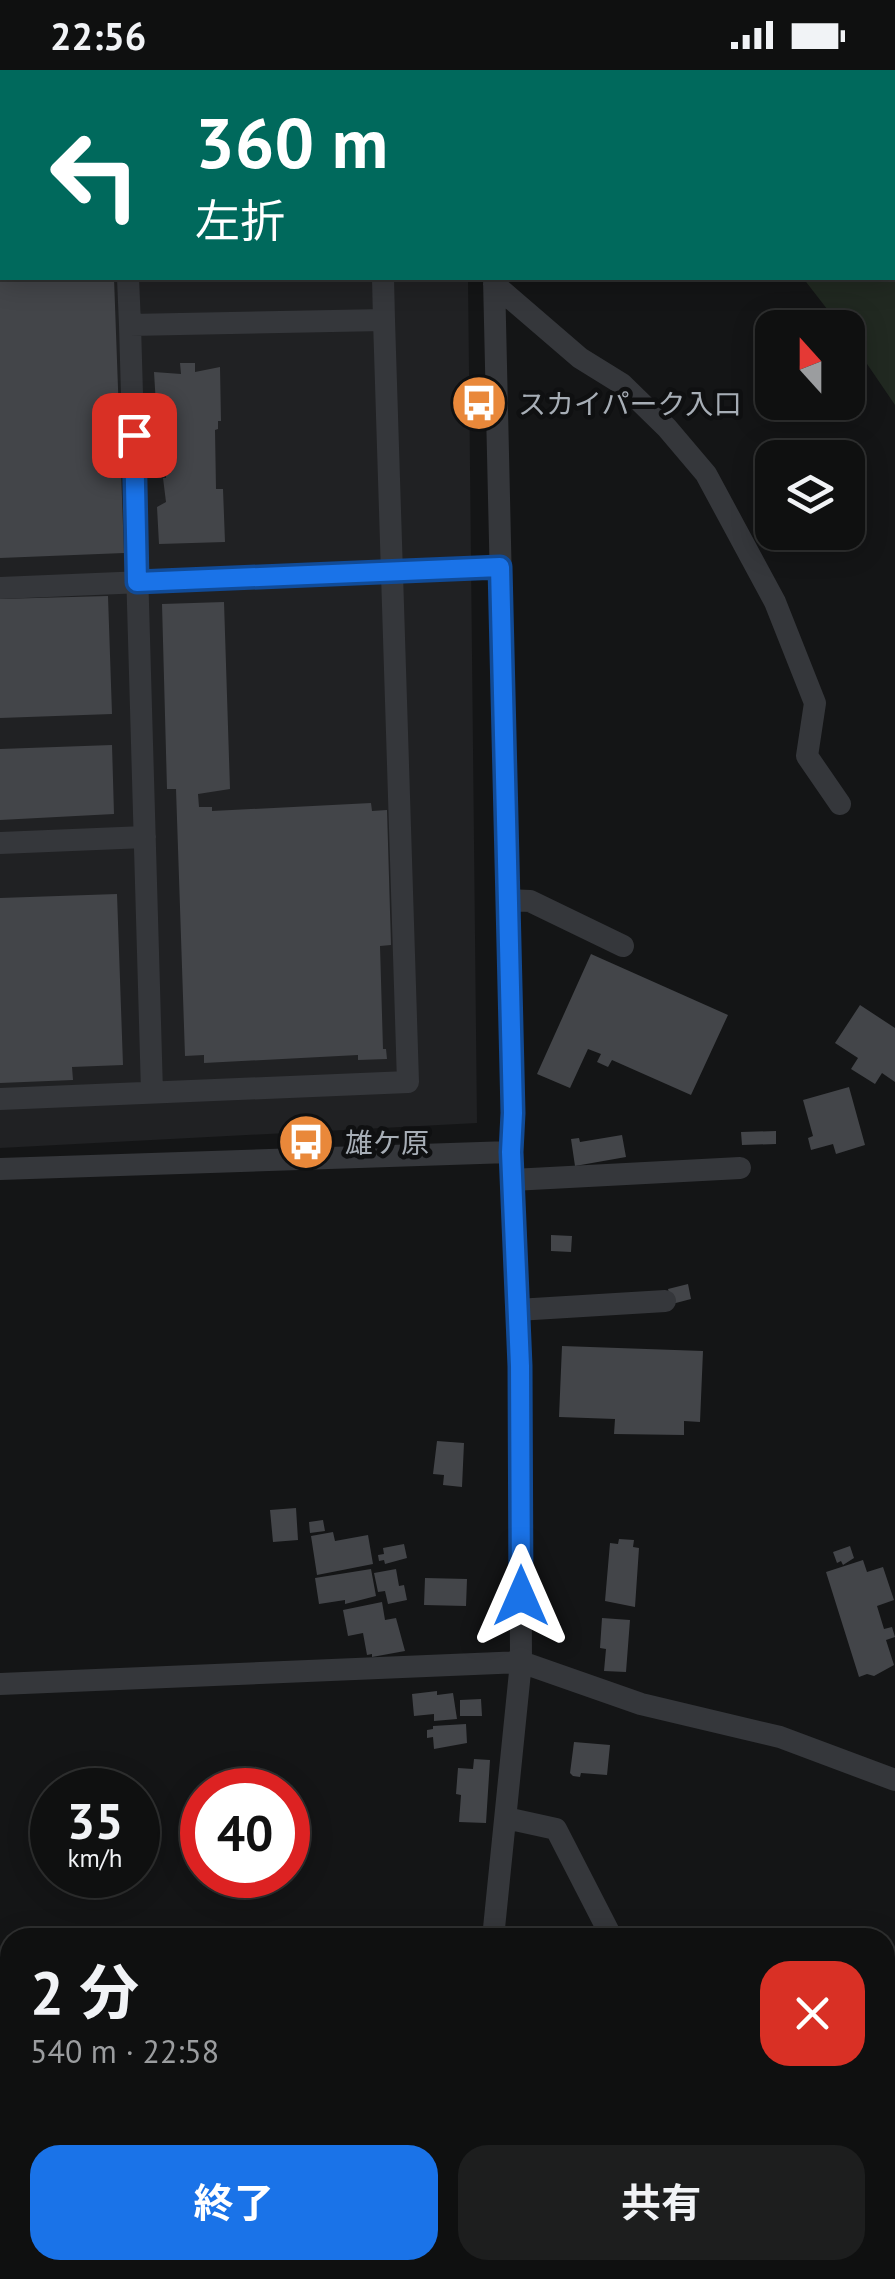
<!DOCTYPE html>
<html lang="ja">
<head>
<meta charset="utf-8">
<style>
  :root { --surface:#0f1010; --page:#1d1e1e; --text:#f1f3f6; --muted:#9b9d9f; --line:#2f3030; --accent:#1a73e8 }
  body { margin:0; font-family:"PT Sans","Noto Sans JP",sans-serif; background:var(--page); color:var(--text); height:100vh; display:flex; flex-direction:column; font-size:38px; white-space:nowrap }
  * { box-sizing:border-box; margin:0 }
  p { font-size:32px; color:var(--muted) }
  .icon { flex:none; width:55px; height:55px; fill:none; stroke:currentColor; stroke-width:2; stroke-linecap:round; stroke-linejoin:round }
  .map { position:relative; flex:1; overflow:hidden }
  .panel { position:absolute; left:0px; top:1858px; width:895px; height:352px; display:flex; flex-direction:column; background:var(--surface); border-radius:30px 30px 0 0; box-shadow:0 5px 25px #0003,0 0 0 2px var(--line) }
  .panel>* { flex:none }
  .banner { position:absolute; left:0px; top:0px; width:895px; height:210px; box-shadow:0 5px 25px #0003,0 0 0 2px var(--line); background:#00695c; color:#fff; overflow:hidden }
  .needle { width:65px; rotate:339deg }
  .fabs { position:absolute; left:755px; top:240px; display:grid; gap:20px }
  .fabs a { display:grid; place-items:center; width:110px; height:110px; border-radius:20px; background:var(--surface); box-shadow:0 5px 25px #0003,0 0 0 2px var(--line); font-size:50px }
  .speed { position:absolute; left:30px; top:1698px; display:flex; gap:20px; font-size:50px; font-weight:700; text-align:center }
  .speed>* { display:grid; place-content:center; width:130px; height:130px; border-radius:50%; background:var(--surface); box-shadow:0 5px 25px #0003,0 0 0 2px var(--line); line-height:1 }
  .speed small { font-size:25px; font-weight:400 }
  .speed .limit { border:15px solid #d22; background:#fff; color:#111 }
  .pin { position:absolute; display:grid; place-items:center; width:85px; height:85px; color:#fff; margin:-42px; border-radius:20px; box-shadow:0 5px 15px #0006 }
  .me { position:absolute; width:110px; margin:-55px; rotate:0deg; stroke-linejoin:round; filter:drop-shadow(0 0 8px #0008) }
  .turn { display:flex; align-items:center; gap:35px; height:210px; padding:0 30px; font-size:45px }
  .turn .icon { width:130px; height:130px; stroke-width:2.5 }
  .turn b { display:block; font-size:70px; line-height:85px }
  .round { display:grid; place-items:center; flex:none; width:105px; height:105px; border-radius:30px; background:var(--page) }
  .overview { display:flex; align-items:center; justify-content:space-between; height:170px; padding:0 30px }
  h1 { font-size:60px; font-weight:700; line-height:75px }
  .cta { display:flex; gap:20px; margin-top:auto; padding:20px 30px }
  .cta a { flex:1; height:115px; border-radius:30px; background:var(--accent); color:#fff; font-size:40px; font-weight:700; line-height:115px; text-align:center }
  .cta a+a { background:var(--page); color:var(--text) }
  .status { display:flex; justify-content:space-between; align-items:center; height:70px; padding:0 50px; background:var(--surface); direction:ltr }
  .status svg { height:28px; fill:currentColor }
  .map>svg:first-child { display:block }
</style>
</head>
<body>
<div class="status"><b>22:56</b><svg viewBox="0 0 49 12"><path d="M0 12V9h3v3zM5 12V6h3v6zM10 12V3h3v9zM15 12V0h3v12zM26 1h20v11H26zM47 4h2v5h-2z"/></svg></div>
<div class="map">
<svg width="895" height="2209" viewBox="0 0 895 2209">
  <rect width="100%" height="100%" fill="#141516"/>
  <path fill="#202123" d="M 0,0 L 450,0 L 450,2 L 2,2 L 2,208 L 468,208 L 477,1053 L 0,1078 Z"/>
  <path fill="#212921" d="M 757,0 L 895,0 L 895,335 L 848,266 L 848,258 L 841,257 L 803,208 L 892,208 L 892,2 L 755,2 Z
    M 10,2125 L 10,2200 L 413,2200 L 430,2209 L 0,2209 L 0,2128 Z
    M 580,2200 L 776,2200 L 779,2209 L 570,2209 Z"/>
  <path fill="#434549" d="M 0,208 L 114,208 L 124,483 L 0,488 Z
    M 180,293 L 195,293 L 195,302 L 220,297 L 221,351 L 218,351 L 218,359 L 215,360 L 216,419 L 223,419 L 225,472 L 159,474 L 157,437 L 166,432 L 163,408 L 166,408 L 164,334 L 156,335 L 154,302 L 181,304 Z
    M 108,526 L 112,644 L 0,648 L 0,529 Z
    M 224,532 L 230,719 L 198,724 L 199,737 L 212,737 L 212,741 L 371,733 L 372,741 L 387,740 L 391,875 L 380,876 L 383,979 L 386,979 L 387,989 L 358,990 L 358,985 L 204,993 L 204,985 L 185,986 L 176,719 L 167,719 L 162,534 Z
    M 112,675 L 114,744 L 0,750 L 0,679 Z
    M 117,824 L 123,995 L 72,997 L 73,1010 L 0,1013 L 0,828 Z
    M 591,884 L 728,945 L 691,1025 L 612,990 L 608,997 L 597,992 L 601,984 L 588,979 L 570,1018 L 537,1004 Z
    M 860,935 L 895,958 L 895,1012 L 882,1003 L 875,1014 L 851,999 L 858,988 L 835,973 Z
    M 849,1017 L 865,1075 L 836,1084 L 833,1074 L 811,1080 L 808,1068 L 813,1066 L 803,1030 Z
    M 776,1061 L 776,1074 L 742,1075 L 741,1062 Z
    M 622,1065 L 626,1087 L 575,1096 L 571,1069 L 579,1068 L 580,1072 Z
    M 551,1165 L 572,1166 L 571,1182 L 551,1181 Z
    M 688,1214 L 691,1229 L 672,1234 L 668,1219 Z
    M 562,1276 L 703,1281 L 700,1352 L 684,1351 L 684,1365 L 614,1364 L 615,1349 L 559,1347 Z
    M 437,1371 L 464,1373 L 462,1417 L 443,1415 L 444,1405 L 433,1404 Z
    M 296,1438 L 298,1470 L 273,1472 L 270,1440 Z
    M 323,1450 L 325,1461 L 310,1463 L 309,1452 Z
    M 333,1462 L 335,1471 L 368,1465 L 373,1494 L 317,1505 L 311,1466 Z
    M 619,1469 L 634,1470 L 633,1477 L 639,1478 L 635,1537 L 605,1531 L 610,1473 L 618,1474 Z
    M 404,1474 L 407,1488 L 385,1494 L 384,1490 L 379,1491 L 378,1485 L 384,1484 L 383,1478 Z
    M 850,1476 L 854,1488 L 843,1495 L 841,1491 L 837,1493 L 833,1482 Z
    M 863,1490 L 867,1502 L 883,1497 L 894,1530 L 877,1536 L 884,1559 L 892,1557 L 895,1567 L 886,1570 L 894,1595 L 874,1606 L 867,1604 L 859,1607 L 826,1502 Z
    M 371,1499 L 376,1526 L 345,1534 L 345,1530 L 319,1534 L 315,1508 Z
    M 396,1499 L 399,1516 L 404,1515 L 407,1530 L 388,1534 L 385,1521 L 378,1522 L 374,1503 Z
    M 425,1508 L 467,1509 L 466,1536 L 424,1535 Z
    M 382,1532 L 385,1550 L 396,1548 L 405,1581 L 372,1587 L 372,1584 L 367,1585 L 363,1563 L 348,1566 L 343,1540 Z
    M 602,1548 L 630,1550 L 626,1602 L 604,1601 L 606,1579 L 600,1578 Z
    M 437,1621 L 437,1625 L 453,1623 L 457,1649 L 434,1651 L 434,1644 L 414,1646 L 412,1624 Z
    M 481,1629 L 482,1646 L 460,1646 L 460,1630 Z
    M 466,1654 L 467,1673 L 434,1679 L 433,1667 L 427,1668 L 427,1660 L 433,1659 L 433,1656 Z
    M 574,1672 L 610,1675 L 607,1705 L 581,1703 L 580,1707 L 573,1706 L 570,1703 Z
    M 474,1689 L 490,1690 L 486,1753 L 459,1752 L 461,1725 L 456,1724 L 458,1698 L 473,1699 Z"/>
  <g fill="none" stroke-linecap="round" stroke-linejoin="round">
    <path stroke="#35373b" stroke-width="22" d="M 117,0 L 117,2
      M 391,0 L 392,2
      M 485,0 L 485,2
      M 511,2 L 517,0
      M 128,208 L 130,255
      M 383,208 L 384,250
      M 494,214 L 580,288 L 622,314 L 667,358 L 706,404 L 775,532 L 815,633 L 807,686 L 840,734
      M 0,518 L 501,497
      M 0,773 L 145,767
      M 508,830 L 530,831 L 623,876
      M 0,1029 L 408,1012 L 384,250 L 130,255 L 152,1022
      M 0,1099 L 511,1082
      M 512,1110 L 740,1098
      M 517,1240 L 665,1231
      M 0,1614 L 521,1592 L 641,1634 L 780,1667 L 895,1710
      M 506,1748 L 556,1759 L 612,1868
      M 493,1868 L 521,1592 L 520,1296 L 511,1082 L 513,1043 L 494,208
      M 426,2200 L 429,2209
      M 561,2209 L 561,2200"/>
  </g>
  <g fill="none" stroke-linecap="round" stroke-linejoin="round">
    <g stroke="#114b97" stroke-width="25">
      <path id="route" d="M 134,365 L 137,512 L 500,497 L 513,1043 L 511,1082 L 520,1296 L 521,1526"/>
    </g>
    <use href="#route" stroke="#1a73e8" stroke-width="18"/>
  </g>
  <defs>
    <g id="bus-disc" transform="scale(2.875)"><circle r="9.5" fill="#e9883a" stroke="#0f1011"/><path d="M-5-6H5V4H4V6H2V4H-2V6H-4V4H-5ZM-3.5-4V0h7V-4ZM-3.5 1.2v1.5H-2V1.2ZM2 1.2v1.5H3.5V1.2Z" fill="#fff"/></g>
  </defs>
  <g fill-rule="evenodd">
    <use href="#bus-disc" x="479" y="333"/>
    <use href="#bus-disc" x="306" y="1072"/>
  </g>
  <g text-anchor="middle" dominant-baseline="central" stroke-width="9" stroke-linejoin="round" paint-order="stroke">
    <g font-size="28" fill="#a7aeb6" stroke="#0f1011" text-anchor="start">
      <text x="518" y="333">スカイパーク入口</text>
      <text x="345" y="1072">雄ケ原</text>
    </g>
  </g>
</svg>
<div class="fabs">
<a><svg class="needle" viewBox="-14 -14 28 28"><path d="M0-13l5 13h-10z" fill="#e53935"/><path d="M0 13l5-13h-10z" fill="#9b9d9f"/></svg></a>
<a><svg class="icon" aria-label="layers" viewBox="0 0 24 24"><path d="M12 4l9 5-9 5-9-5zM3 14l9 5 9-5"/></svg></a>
</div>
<div class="speed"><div>35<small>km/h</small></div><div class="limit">40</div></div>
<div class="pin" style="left:134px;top:365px;background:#d93025"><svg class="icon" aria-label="arrive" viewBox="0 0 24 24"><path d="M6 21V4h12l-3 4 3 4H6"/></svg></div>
<svg class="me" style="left:521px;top:1526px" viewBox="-20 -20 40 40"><path d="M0-17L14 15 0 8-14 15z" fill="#1a73e8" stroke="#fff" stroke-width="4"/></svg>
<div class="banner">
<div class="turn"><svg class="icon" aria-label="left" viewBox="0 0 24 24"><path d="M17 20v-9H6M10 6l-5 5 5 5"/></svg><div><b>360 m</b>左折</div></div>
</div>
<section class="panel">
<div class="overview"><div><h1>2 分</h1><p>540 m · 22:58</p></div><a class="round" style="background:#d93025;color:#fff"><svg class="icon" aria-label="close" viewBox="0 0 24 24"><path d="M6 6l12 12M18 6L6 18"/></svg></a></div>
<div class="cta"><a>終了</a><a>共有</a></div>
</section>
</div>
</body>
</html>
